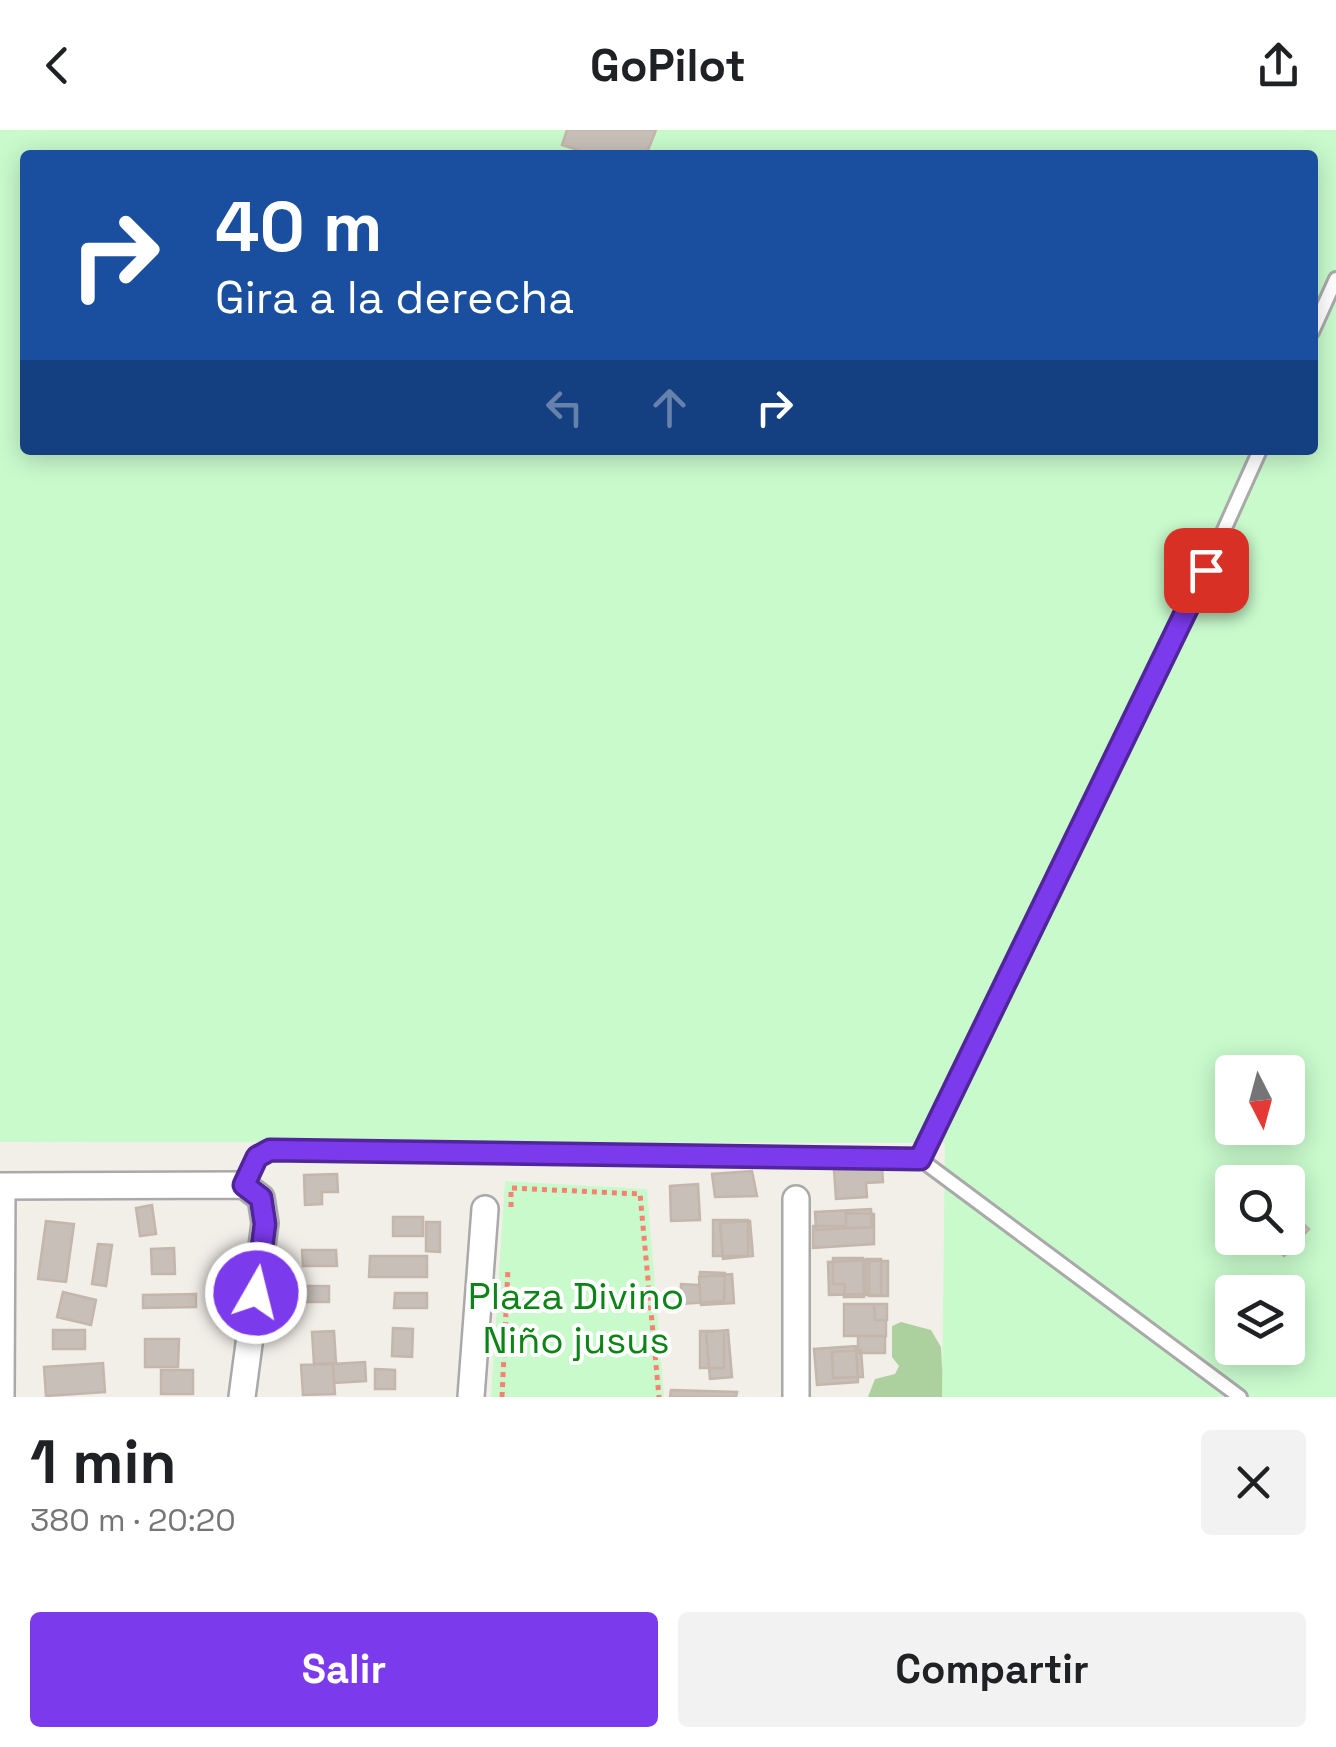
<!DOCTYPE html>
<html lang="es">
<head>
<meta charset="utf-8">
<style>
  :root { --surface:#fff; --page:#f2f2f2; --text:#202124; --muted:#757577; --accent:#7c3aed }
  body { margin:0; font-family:"Space Grotesk",sans-serif; background:var(--page); color:var(--text); height:100vh; display:flex; flex-direction:column; font-size:38px; white-space:nowrap }
  * { box-sizing:border-box; margin:0 }
  p { font-size:32px; color:var(--muted) }
  .icon { flex:none; width:55px; height:55px; fill:none; stroke:currentColor; stroke-width:2; stroke-linecap:round; stroke-linejoin:round }
  .map { position:relative; height:1267px; overflow:hidden }
  .panel { display:flex; flex-direction:column; background:var(--surface); flex:1 }
  .panel>* { flex:none }
  .hud { position:absolute; left:20px; top:20px; width:1298px; height:305px; border-radius:10px; box-shadow:0 5px 25px #0003; background:#1a4fa0; color:#fff; overflow:hidden }
  .needle { width:65px; rotate:174deg }
  .buttons { position:absolute; left:1215px; top:925px; display:grid; gap:20px }
  .buttons a { display:grid; place-items:center; width:90px; height:90px; border-radius:10px; background:var(--surface); box-shadow:0 5px 25px #0003; font-size:50px }
  .pin { position:absolute; display:grid; place-items:center; width:85px; height:85px; color:#fff; margin:-42px; border-radius:20px; box-shadow:0 5px 15px #0006 }
  .me { position:absolute; width:110px; margin:-55px; rotate:8deg; stroke-linejoin:round; filter:drop-shadow(0 0 8px #0008) }
  .turn { display:flex; align-items:center; gap:35px; height:210px; padding:0 30px; font-size:45px }
  .turn .icon { width:130px; height:130px; stroke-width:2.5 }
  .turn b { display:block; font-size:70px; line-height:85px }
  .lanes { display:flex; align-items:center; height:95px; padding:0 30px; background:#0003; justify-content:center; gap:50px; direction:ltr }
  .lanes .off { opacity:.35 }
  .round { display:grid; place-items:center; flex:none; width:105px; height:105px; border-radius:10px; background:var(--page) }
  .head { display:flex; align-items:center; justify-content:space-between; height:170px; padding:0 30px }
  h1 { font-size:60px; font-weight:700; line-height:75px }
  .cta { display:flex; gap:20px; margin-top:auto; padding:20px 30px }
  .cta a { flex:1; height:115px; border-radius:10px; background:var(--accent); color:#fff; font-size:40px; font-weight:700; line-height:115px; text-align:center }
  .cta a+a { background:var(--page); color:var(--text) }
  header { display:flex; justify-content:space-between; align-items:center; height:130px; padding:0 30px; background:var(--surface); font-size:45px; font-weight:700 }
  .map>svg:first-child { display:block }
</style>
</head>
<body>
<header><svg class="icon" aria-label="back" viewBox="0 0 24 24"><path d="M15 5l-7 7 7 7"/></svg>GoPilot<svg class="icon" aria-label="share" viewBox="0 0 24 24"><path d="M12 15V3M7 8l5-5 5 5M5 13v7h14v-7"/></svg></header>
<div class="map">
<svg width="1336" height="1267" viewBox="0 0 1336 1267">
  <rect width="100%" height="100%" fill="#f2efe9"/>
  <path fill="#add19e" d="M 901,1192 L 931,1200 L 941,1217 L 942,1237 L 961,1267 L 868,1267 L 875,1249 L 895,1244 L 899,1236 L 892,1227 L 892,1196 Z"/>
  <path fill="#c8facc" fill-rule="evenodd" d="M 0,0 L 1336,0 L 1336,1267 L 942,1267 L 945,1013 L 0,1012 ZM 25,25 L 1312,25 L 1312,320 L 25,320 ZM 1232,942 L 1288,942 L 1288,998 L 1232,998 ZM 1232,1052 L 1288,1052 L 1288,1108 L 1232,1108 ZM 1232,1162 L 1288,1162 L 1288,1218 L 1232,1218 Z
    M 505,1051 L 647,1059 L 664,1267 L 491,1267 Z"/>
  <path fill="#c7bfb8" stroke="#c4b6ab" stroke-width="2.5" d="M 567,0 L 656,0 L 646,25 L 578,25 L 581,21 L 562,15 Z
    M 882,1037 L 883,1052 L 866,1053 L 867,1067 L 836,1069 L 834,1040 Z
    M 752,1041 L 757,1066 L 715,1067 L 712,1044 Z
    M 337,1044 L 338,1062 L 322,1062 L 322,1074 L 305,1075 L 304,1045 Z
    M 698,1054 L 700,1090 L 671,1091 L 670,1056 Z
    M 152,1075 L 156,1104 L 140,1106 L 136,1078 Z
    M 871,1079 L 872,1097 L 816,1100 L 815,1082 Z
    M 1288,1080 L 1309,1099 L 1284,1126 L 1264,1108 L 1288,1108 Z
    M 846,1083 L 874,1084 L 874,1114 L 813,1118 L 813,1096 L 846,1096 Z
    M 393,1087 L 423,1087 L 423,1106 L 393,1106 Z
    M 713,1090 L 748,1090 L 748,1126 L 713,1126 Z
    M 46,1091 L 74,1094 L 66,1152 L 38,1149 Z
    M 750,1091 L 753,1126 L 723,1129 L 720,1093 Z
    M 426,1092 L 440,1092 L 440,1122 L 426,1121 Z
    M 98,1114 L 112,1115 L 106,1156 L 92,1154 Z
    M 174,1118 L 175,1144 L 152,1144 L 151,1119 Z
    M 302,1120 L 336,1120 L 337,1136 L 303,1136 Z
    M 370,1126 L 427,1126 L 427,1147 L 369,1147 Z
    M 833,1128 L 863,1128 L 864,1167 L 844,1167 L 845,1154 L 833,1154 Z
    M 866,1129 L 881,1129 L 881,1165 L 866,1165 Z
    M 865,1130 L 866,1164 L 829,1165 L 828,1132 Z
    M 869,1131 L 888,1131 L 888,1166 L 869,1166 Z
    M 700,1142 L 725,1143 L 724,1171 L 681,1174 L 681,1154 L 699,1155 Z
    M 732,1144 L 734,1173 L 701,1175 L 699,1147 Z
    M 295,1156 L 329,1156 L 329,1172 L 295,1172 Z
    M 63,1162 L 96,1170 L 91,1195 L 57,1187 Z
    M 395,1163 L 427,1163 L 427,1178 L 394,1178 Z
    M 196,1164 L 196,1177 L 143,1178 L 143,1165 Z
    M 844,1174 L 874,1174 L 875,1190 L 886,1190 L 886,1206 L 844,1206 Z
    M 874,1174 L 887,1174 L 887,1190 L 875,1190 Z
    M 393,1198 L 413,1199 L 412,1227 L 392,1226 Z
    M 53,1200 L 85,1200 L 85,1219 L 53,1219 Z
    M 728,1200 L 732,1247 L 710,1249 L 706,1202 Z
    M 334,1201 L 336,1233 L 314,1234 L 312,1202 Z
    M 700,1201 L 724,1201 L 724,1238 L 700,1238 Z
    M 858,1206 L 885,1206 L 885,1223 L 858,1223 Z
    M 145,1209 L 179,1209 L 178,1237 L 145,1237 Z
    M 856,1216 L 858,1252 L 817,1255 L 814,1219 Z
    M 861,1220 L 863,1247 L 833,1248 L 832,1222 Z
    M 365,1232 L 366,1251 L 334,1253 L 333,1234 Z
    M 103,1233 L 105,1262 L 46,1266 L 44,1237 Z
    M 333,1234 L 335,1264 L 303,1265 L 301,1235 Z
    M 375,1239 L 395,1240 L 395,1259 L 375,1259 Z
    M 161,1240 L 193,1240 L 193,1264 L 161,1264 Z
    M 671,1260 L 737,1262 L 736,1267 L 670,1267 Z"/>
  <g fill="none" stroke-linecap="round" stroke-linejoin="round">
    <g stroke="#a9a9a9" stroke-width="18">
      <path id="service" d="M 1312,202 L 1336,149
        M 920,1029 L 1192,471 L 1260,320
        M 244,1055 L 257,1027 L 270,1020 L 920,1029 L 1240,1267"/>
    </g>
    <g stroke="#a9a9a9" stroke-width="30">
      <path id="minor" d="M 0,1056 L 244,1055 L 261,1068 L 265,1093 L 242,1267
        M 1,1267 L 2,1056
        M 471,1267 L 485,1079
        M 796,1267 L 796,1069"/>
    </g>
    <path stroke="#fa8072" stroke-width="5" stroke-dasharray="5 5" stroke-linecap="butt" d="M 511,1077 L 511,1058 L 640,1064 L 659,1267
      M 502,1267 L 508,1138"/>
    <use href="#service" stroke="#fff" stroke-width="12"/>
    <use href="#minor" stroke="#fff" stroke-width="25"/>
  </g>
  <g fill="none" stroke-linecap="round" stroke-linejoin="round">
    <g stroke="#51269a" stroke-width="25">
      <path id="route" d="M 256,1163 L 265,1094 L 261,1068 L 244,1055 L 257,1027 L 270,1020 L 920,1029 L 1206,440"/>
    </g>
    <use href="#route" stroke="#7c3aed" stroke-width="18"/>
  </g>
  <g text-anchor="middle" dominant-baseline="central" stroke-width="8" stroke-linejoin="round" paint-order="stroke">
    <g font-size="38" fill="#0c8416" stroke="#fff">
      <text x="576" y="1166">Plaza Divino<tspan x="576" dy="44">Niño jusus</tspan></text>
    </g>
  </g>
</svg>
<div class="buttons">
<a><svg class="needle" viewBox="-14 -14 28 28"><path d="M0-13l5 13h-10z" fill="#e53935"/><path d="M0 13l5-13h-10z" fill="#757577"/></svg></a>
<a><svg class="icon" aria-label="search" viewBox="0 0 24 24"><circle cx="10" cy="10" r="6"/><path d="M15 15l6 6"/></svg></a>
<a><svg class="icon" aria-label="layers" viewBox="0 0 24 24"><path d="M12 4l9 5-9 5-9-5zM3 14l9 5 9-5"/></svg></a>
</div>
<div class="pin" style="left:1206px;top:440px;background:#d93025"><svg class="icon" aria-label="arrive" viewBox="0 0 24 24"><path d="M6 21V4h12l-3 4 3 4H6"/></svg></div>
<svg class="me" style="left:256px;top:1163px" viewBox="-20 -20 40 40"><circle r="17" fill="#7c3aed" stroke="#fff" stroke-width="3"/><path d="M0-11L8 9 0 5-8 9z" fill="#fff"/></svg>
<div class="hud">
<div class="turn"><svg class="icon" aria-label="right" viewBox="0 0 24 24"><path d="M7 20v-9h11M14 6l5 5-5 5"/></svg><div><b>40 m</b>Gira a la derecha</div></div>
<div class="lanes"><svg class="icon off" aria-label="left" viewBox="0 0 24 24"><path d="M17 20v-9H6M10 6l-5 5 5 5"/></svg><svg class="icon off" aria-label="ahead" viewBox="0 0 24 24"><path d="M12 20V5M6 11l6-6 6 6"/></svg><svg class="icon" aria-label="right" viewBox="0 0 24 24"><path d="M7 20v-9h11M14 6l5 5-5 5"/></svg></div>
</div>
</div>
<section class="panel">
<div class="head"><div><h1>1 min</h1><p>380 m · 20:20</p></div><a class="round"><svg class="icon" aria-label="close" viewBox="0 0 24 24"><path d="M6 6l12 12M18 6L6 18"/></svg></a></div>
<div class="cta"><a>Salir</a><a>Compartir</a></div>
</section>
</body>
</html>
